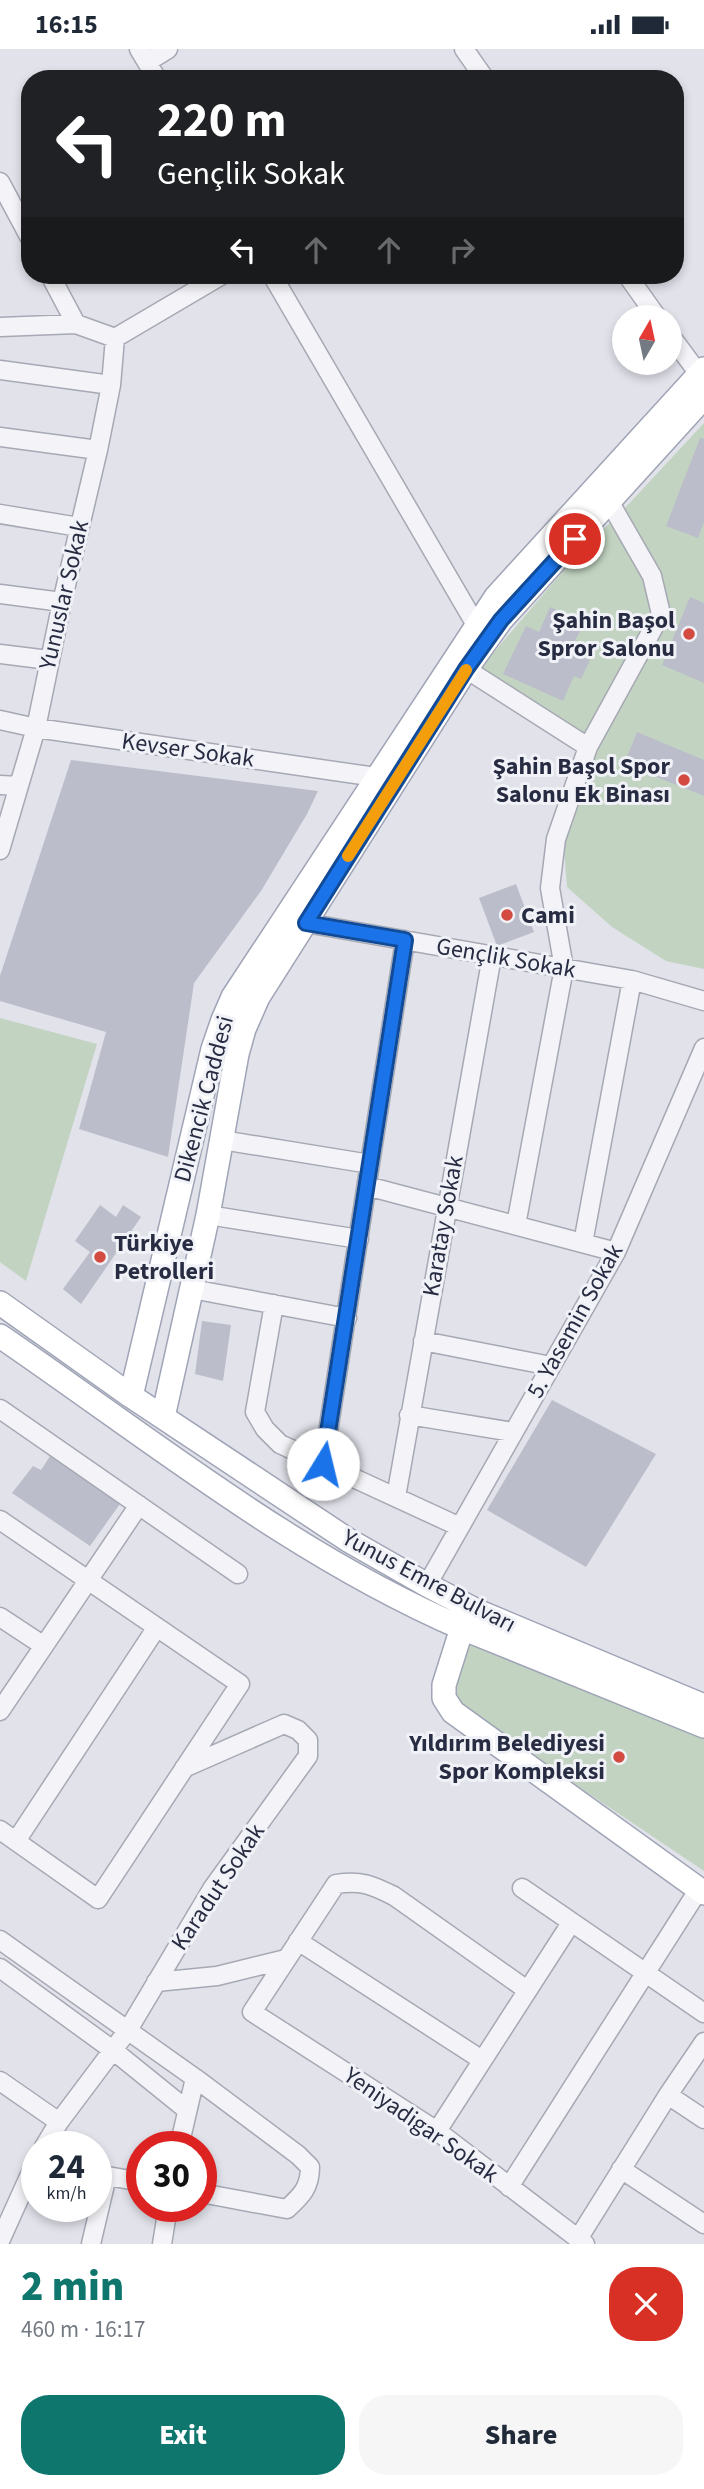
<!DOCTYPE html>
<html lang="en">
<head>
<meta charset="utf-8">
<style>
  :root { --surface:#fff; --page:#f6f6f7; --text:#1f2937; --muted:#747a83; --accent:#0f766e }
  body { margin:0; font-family:"Source Sans 3",sans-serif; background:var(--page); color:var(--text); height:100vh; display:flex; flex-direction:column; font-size:26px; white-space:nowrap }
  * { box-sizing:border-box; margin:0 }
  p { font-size:23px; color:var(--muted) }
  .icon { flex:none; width:38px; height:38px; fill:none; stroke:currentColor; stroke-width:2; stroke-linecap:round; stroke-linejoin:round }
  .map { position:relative; height:2195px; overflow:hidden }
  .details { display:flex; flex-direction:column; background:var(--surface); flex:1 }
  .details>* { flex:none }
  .guide { position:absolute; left:21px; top:21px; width:663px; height:214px; border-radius:28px; box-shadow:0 4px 10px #0003; background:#202124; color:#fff; overflow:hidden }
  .needle { width:46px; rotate:9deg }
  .buttons { position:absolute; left:612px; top:256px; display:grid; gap:14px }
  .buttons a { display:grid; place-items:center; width:70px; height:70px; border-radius:50%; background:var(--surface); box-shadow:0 4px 10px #0003; font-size:35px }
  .speed { position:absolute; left:21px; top:2082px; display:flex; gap:14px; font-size:35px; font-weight:700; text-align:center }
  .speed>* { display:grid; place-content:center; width:91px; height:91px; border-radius:50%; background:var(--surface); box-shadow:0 4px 10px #0003; line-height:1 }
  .speed small { font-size:18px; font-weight:400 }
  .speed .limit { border:10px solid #d22; background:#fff; color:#111 }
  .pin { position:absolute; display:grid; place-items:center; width:60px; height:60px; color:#fff; margin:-30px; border:4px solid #fff; border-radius:50%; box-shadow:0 2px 7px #0007 }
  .me { position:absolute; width:77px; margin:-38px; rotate:9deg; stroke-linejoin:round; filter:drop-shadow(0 0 5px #0008) }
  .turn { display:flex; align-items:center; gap:24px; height:147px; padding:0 21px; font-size:32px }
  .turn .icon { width:91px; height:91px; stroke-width:2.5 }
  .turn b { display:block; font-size:49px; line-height:60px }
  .lanes { display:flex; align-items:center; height:66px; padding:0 21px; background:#0003; justify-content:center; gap:35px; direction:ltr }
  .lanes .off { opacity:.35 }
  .round { display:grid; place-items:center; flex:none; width:74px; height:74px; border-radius:28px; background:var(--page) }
  .headline { display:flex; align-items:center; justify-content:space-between; height:119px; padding:0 21px }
  h1 { font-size:42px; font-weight:800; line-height:52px; color:var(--accent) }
  .cta { display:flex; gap:14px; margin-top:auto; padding:14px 21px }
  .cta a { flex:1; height:80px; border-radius:28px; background:var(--accent); color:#fff; font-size:28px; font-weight:800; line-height:80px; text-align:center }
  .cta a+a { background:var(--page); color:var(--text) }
  .status { display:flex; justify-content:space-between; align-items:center; height:49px; padding:0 35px; background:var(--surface); direction:ltr }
  .status svg { height:19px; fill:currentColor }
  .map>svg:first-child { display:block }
</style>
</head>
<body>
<div class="status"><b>16:15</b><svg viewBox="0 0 49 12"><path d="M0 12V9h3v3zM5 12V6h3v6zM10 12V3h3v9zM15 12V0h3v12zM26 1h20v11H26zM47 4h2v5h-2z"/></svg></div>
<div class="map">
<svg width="704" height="2195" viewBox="0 0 704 2195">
  <rect width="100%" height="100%" fill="#e1e2ea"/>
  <path fill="#c2d4c1" d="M 704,374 L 704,920 L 666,912 L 612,878 L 567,838 L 563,788 L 584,692 L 477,623 L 576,507 L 626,458 Z
    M 0,969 L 97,995 L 26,1232 L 0,1213 Z
    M 465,1590 L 704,1689 L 704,1822 L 561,1726 L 450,1648 Z"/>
  <path fill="#bbbdca" d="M 700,389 L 704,390 L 704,473 L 698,489 L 666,477 Z
    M 690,548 L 704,554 L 704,634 L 662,616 Z
    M 550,558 L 584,574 L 570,602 L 590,611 L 581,630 L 574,627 L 563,652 L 503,625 L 526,577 L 539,583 Z
    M 637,683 L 704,711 L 704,747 L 624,715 Z
    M 71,711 L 318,742 L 307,765 L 261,842 L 194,934 L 168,1108 L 79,1080 L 106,983 L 0,952 L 0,927 Z
    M 516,835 L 534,883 L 497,897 L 479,849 Z
    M 100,1156 L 116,1168 L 123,1156 L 141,1168 L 81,1255 L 63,1240 L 90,1203 L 75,1192 Z
    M 202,1272 L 231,1276 L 223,1332 L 195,1325 Z
    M 552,1351 L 656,1405 L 586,1518 L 487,1461 Z
    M 52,1404 L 122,1452 L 90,1497 L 12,1444 L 33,1417 L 41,1421 Z"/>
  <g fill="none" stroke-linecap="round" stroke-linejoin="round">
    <g stroke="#a6a8b4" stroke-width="21">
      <path id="minor" d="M 139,0 L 157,30
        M 464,0 L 485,30
        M 147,13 L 168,0
        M 0,133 L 30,189
        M 50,226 L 76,275
        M 272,226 L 476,576
        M 627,226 L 657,268
        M 0,278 L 76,275 L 115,289 L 222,226
        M 670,286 L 699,325
        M 0,321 L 111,336
        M 0,388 L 98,401
        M 0,465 L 79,478
        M 0,545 L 62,553
        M 0,605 L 49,611
        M 466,620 L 588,698
        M 0,671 L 36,679 L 376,728
        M 0,736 L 19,737
        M 0,801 L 36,679 L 62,553 L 98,401 L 111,336 L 115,289
        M 306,874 L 632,931 L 704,952
        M 222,1091 L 370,1115
        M 367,1137 L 616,1203
        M 208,1166 L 359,1190
        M 516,1176 L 564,919 L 550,839 L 556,790 L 588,698 L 661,565 L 652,527 L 609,452
        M 583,1194 L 632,931
        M 192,1240 L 347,1269
        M 274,1255 L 255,1363 L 265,1380 L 280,1395 L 460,1478
        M 423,1292 L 551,1317
        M 0,1360 L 238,1525
        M 409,1366 L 513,1383
        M 323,1415 L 405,891
        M 396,1448 L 492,907
        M 0,1471 L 240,1635 L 98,1850 L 0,1781
        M 427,1536 L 616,1203 L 704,999
        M 0,1568 L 44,1597
        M 0,1662 L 139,1456
        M 16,1792 L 157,1578
        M 522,1839 L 704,1964
        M 0,1891 L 195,2029 L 298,2106 L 310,2118 C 310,2139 301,2147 287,2160 L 201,2144
        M 298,1892 L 482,2011
        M 0,1919 L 114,2002 L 187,2061
        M 156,1933 L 217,1927 L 286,1910
        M 527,1941 L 394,1847 C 372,1836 361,1831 336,1835 L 252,1963 L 437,2082 L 585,2195
        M 0,2032 L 59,2073
        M 668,2046 L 704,2070
        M 437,2082 L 571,1874
        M 44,2098 L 59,2073 L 128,1981 L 212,1840 L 308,1707 L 308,1691 L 298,1681 L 284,1675 L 184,1719
        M 179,2098 L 195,2029
        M 621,2120 L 704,2175
        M 96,2125 L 142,2133
        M 509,2138 L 699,1840
        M 578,2190 L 668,2046 L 704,1993
        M 0,2192 L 37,2110
        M 91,2195 L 107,2127
        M 162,2195 L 168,2158"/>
    </g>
    <g stroke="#9fa4b6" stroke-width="26">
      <path id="major" d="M 0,1254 L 131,1347 L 348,1491 L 427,1536 L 477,1562 L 704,1657
        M 0,1287 C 149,1389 295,1507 462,1579 L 704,1677
        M 131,1347 L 213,1000 L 223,971 L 233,948 L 496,548 L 704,320
        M 163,1368 L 208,1166 L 237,1005 L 244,980 L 258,948 L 466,620 L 501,571 L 704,348
        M 462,1579 L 444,1636 L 444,1649 L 453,1663 L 704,1844"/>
    </g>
    <use href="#minor" stroke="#f4f4f8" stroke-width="18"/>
    <use href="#major" stroke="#fff" stroke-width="23"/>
  </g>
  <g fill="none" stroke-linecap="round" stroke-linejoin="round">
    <g stroke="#114b97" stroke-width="18">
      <path id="route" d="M 323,1415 L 405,891 L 306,874 L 466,620 L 501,571 L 575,490"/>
    </g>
    <use href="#route" stroke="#1a73e8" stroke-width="12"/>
    <path stroke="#f59e0b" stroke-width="12" d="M 348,807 L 466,621"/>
  </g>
  <g fill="#d34a41" stroke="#f0f2f7" stroke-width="2.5">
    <circle cx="689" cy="585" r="7"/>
    <circle cx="684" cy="731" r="7"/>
    <circle cx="507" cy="866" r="7"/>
    <circle cx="100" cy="1208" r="7"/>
    <circle cx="619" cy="1708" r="7"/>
  </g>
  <g text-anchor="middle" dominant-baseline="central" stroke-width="6" stroke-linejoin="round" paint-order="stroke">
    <g font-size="24" fill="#282c42" stroke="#f0f2f7">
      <text transform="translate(64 546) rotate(-77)">Yunuslar Sokak</text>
      <text transform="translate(188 701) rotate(8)">Kevser Sokak</text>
      <text transform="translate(506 909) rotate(10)">Gençlik Sokak</text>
      <text transform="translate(204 1050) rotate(-75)">Dikencik Caddesi</text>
      <text transform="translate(443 1177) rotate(-80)">Karatay Sokak</text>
      <text transform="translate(575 1272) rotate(-61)">5. Yasemin Sokak</text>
      <text transform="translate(429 1532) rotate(28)">Yunus Emre Bulvarı</text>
      <text transform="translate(218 1838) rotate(-56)">Karadut Sokak</text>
      <text transform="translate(421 2076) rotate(35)">Yeniyadigar Sokak</text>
    </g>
    <g font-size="24" font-weight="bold" fill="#282c42" stroke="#f0f2f7" text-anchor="end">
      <text x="675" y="571">Şahin Başol<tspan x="675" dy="28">Spror Salonu</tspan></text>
      <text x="670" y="717">Şahin Başol Spor<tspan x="670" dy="28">Salonu Ek Binası</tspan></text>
      <text x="521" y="866" text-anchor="start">Cami</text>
      <text x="114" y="1194" text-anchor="start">Türkiye<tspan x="114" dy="28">Petrolleri</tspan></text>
      <text x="605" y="1694">Yıldırım Belediyesi<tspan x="605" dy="28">Spor Kompleksi</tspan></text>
    </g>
  </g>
</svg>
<div class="buttons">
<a><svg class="needle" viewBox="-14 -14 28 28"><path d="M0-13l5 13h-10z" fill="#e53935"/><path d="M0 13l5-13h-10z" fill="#747a83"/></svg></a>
</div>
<div class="speed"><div>24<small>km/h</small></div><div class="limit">30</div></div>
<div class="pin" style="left:575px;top:490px;background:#d93025"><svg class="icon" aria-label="arrive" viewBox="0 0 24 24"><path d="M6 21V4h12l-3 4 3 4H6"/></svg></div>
<svg class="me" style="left:323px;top:1415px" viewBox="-20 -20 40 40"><circle r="19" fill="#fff"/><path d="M0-13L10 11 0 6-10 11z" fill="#1a73e8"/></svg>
<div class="guide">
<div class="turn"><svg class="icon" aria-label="left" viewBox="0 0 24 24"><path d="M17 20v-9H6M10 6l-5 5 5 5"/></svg><div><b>220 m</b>Gençlik Sokak</div></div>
<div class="lanes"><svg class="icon" aria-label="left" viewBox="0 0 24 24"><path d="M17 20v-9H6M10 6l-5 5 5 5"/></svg><svg class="icon off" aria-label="ahead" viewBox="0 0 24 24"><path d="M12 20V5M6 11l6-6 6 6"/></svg><svg class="icon off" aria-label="ahead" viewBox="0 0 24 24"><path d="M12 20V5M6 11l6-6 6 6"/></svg><svg class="icon off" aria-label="right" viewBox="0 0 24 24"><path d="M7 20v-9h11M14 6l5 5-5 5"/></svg></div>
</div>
</div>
<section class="details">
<div class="headline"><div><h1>2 min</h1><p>460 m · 16:17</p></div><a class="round" style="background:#d93025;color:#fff"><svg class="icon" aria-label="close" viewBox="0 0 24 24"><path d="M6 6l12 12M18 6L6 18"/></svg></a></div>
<div class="cta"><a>Exit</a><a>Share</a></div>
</section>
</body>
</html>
